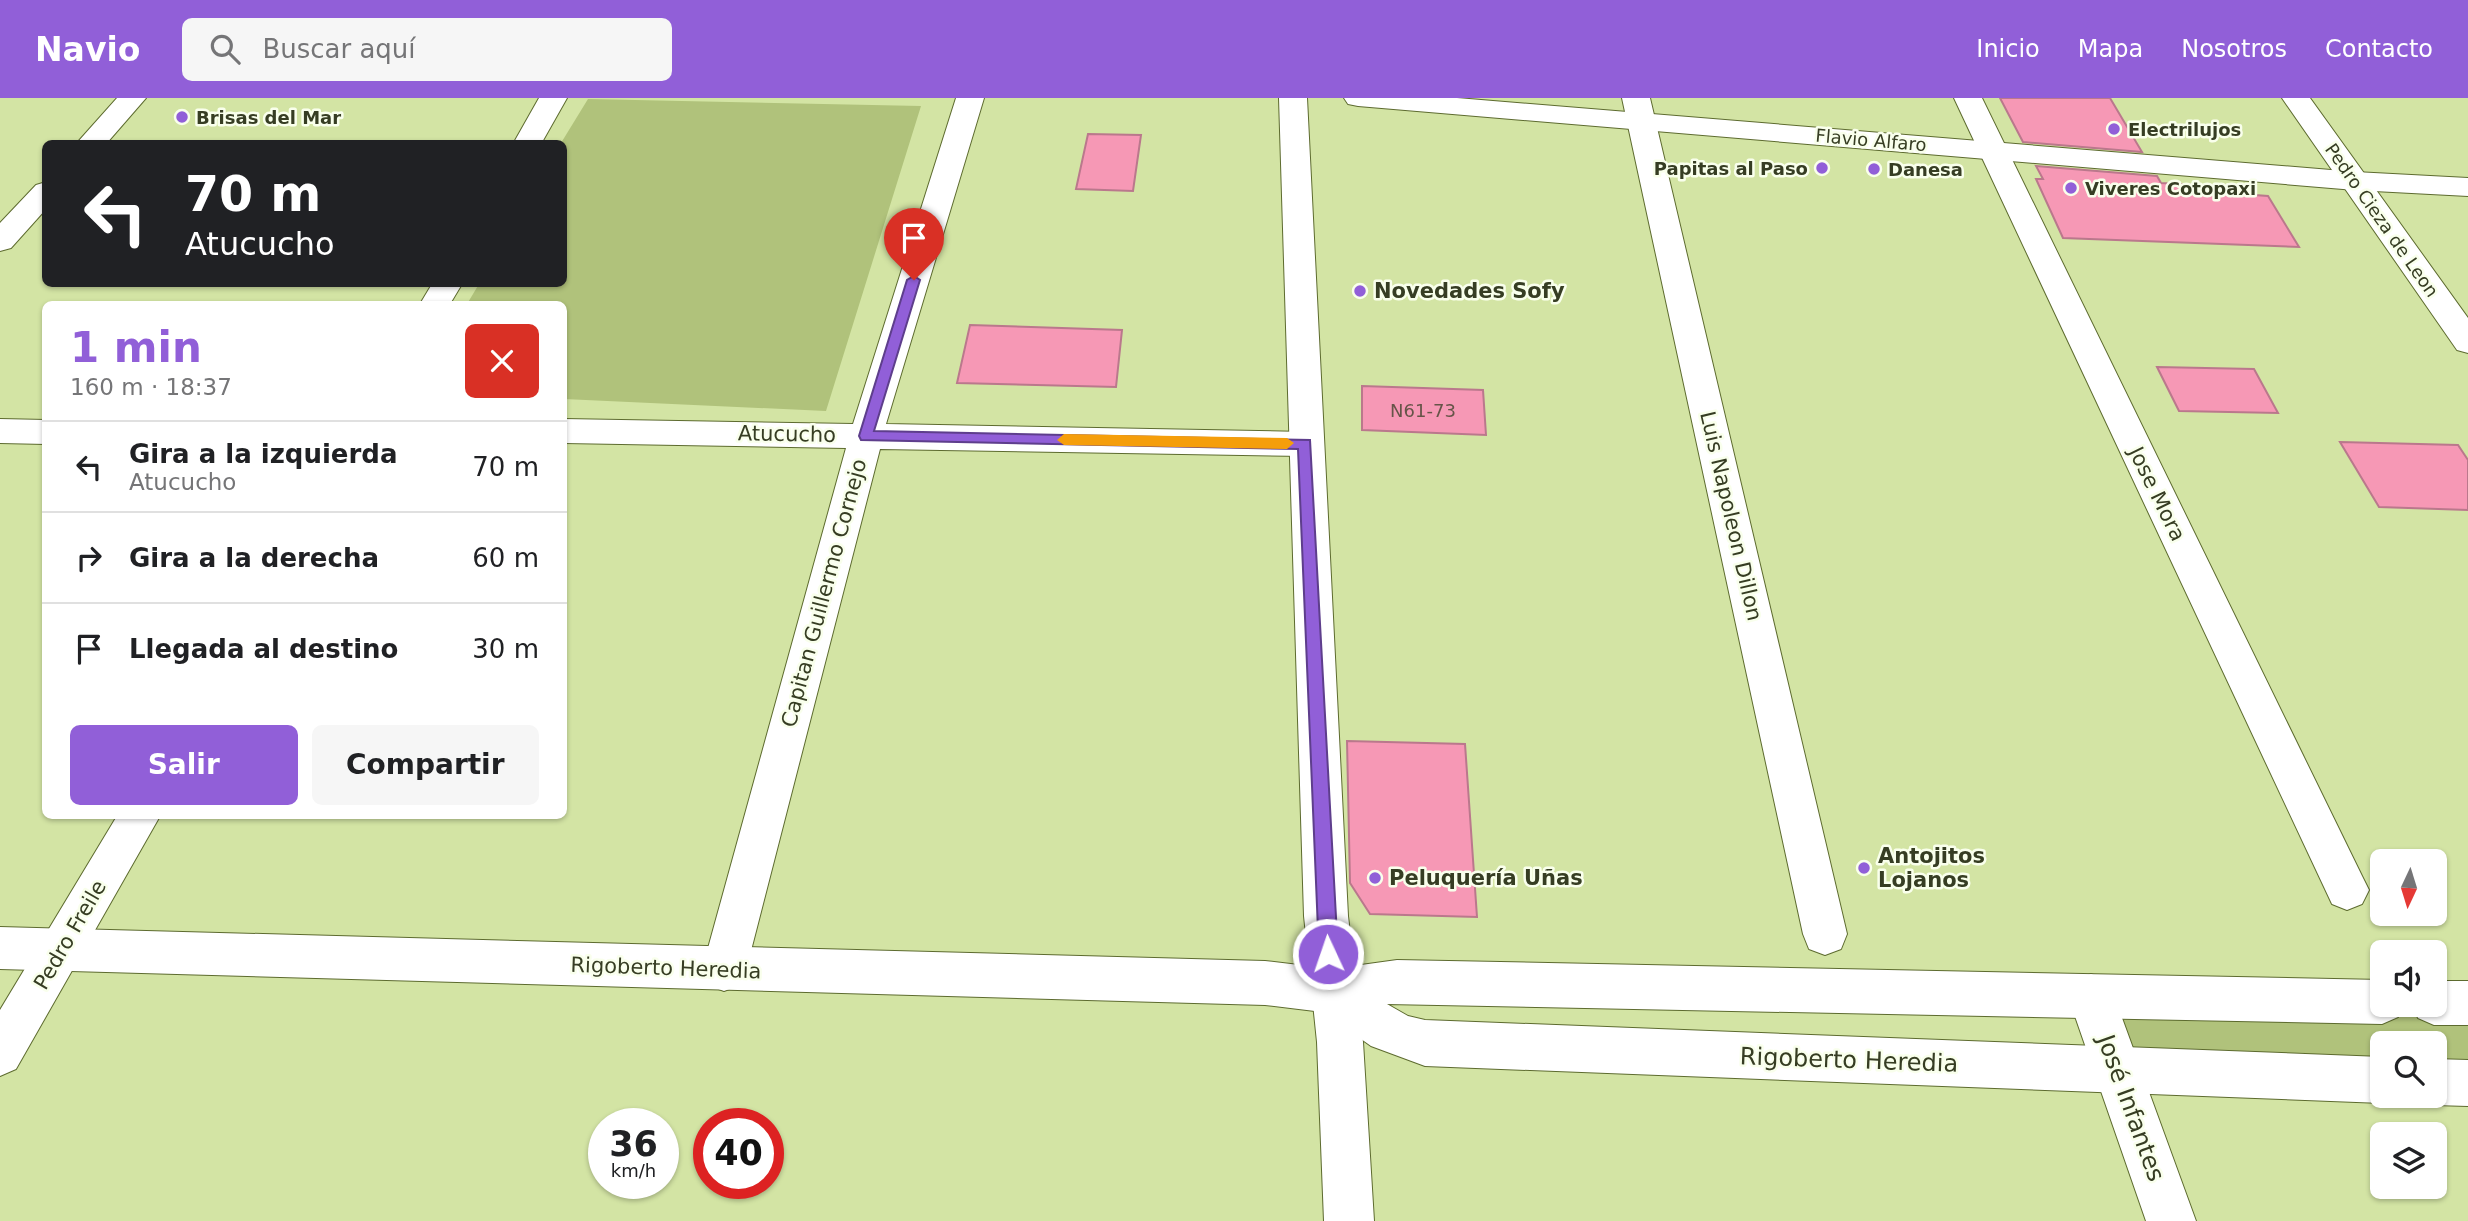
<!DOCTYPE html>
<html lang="es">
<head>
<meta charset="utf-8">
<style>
  :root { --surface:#fff; --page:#f6f6f6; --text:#202124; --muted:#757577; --line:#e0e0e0; --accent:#915fd8 }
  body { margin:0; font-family:"DejaVu Sans",sans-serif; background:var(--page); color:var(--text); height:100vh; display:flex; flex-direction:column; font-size:26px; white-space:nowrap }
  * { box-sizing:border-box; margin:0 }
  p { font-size:23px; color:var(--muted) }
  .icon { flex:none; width:38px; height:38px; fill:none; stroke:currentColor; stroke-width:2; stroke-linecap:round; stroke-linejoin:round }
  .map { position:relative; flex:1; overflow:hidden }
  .details { position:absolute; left:42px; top:203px; width:525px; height:518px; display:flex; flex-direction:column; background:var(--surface); border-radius:10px; box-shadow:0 2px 5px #0004 }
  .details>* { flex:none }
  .guide { position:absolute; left:42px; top:42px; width:525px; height:147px; border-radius:10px; box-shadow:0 2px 5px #0004; background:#202124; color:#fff; overflow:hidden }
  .needle { width:46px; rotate:184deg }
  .fabs { position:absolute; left:2370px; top:751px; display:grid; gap:14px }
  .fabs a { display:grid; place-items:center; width:77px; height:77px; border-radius:10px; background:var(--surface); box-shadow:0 2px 5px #0004; font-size:35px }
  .speed { position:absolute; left:588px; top:1010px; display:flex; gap:14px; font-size:35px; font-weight:700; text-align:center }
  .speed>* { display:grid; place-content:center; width:91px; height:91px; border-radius:50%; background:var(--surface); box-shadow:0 2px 5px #0004; line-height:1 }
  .speed small { font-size:18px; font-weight:400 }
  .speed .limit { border:10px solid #d22; background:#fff; color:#111 }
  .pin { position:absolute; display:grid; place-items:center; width:60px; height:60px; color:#fff; margin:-72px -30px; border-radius:50% 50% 50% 0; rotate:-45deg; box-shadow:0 0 7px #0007 }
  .pin .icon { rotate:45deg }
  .me { position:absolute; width:77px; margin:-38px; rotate:357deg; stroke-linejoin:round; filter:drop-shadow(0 0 5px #0008) }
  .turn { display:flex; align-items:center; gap:24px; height:147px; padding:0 28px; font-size:32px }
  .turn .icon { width:91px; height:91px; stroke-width:2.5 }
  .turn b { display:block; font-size:49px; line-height:60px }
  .round { display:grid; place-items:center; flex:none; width:74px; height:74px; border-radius:10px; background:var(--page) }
  .overview { display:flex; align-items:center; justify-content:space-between; height:119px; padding:0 28px }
  h1 { font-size:42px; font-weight:800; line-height:52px; color:var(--accent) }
  .button { display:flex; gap:14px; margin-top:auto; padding:14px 28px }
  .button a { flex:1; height:80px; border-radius:10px; background:var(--accent); color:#fff; font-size:28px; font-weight:800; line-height:80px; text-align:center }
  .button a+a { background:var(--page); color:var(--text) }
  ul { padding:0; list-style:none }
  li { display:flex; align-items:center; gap:21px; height:91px; padding:0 28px; border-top:2px solid var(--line) }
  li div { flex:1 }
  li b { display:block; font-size:26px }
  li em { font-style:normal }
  header { display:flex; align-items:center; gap:42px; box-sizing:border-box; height:98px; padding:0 35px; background:var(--accent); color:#fff }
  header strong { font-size:33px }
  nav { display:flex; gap:38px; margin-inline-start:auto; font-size:24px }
  .search { width:490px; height:63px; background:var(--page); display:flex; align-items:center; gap:18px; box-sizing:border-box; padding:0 24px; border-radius:10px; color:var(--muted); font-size:26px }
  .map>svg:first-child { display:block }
</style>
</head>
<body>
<header>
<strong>Navio</strong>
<div class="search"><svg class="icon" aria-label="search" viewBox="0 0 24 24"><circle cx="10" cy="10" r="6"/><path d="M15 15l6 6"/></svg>Buscar aquí</div>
<nav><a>Inicio</a><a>Mapa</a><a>Nosotros</a><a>Contacto</a></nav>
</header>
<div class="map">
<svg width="2468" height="1123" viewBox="0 0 2468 1123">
  <rect width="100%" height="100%" fill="#d3e4a4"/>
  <path fill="#b0c27b" d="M 588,1 L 921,8 L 826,313 L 564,301 L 564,206 L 467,206 L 479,186 L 564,186 L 561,45 Z
    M 2115,910 L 2468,919 L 2468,975 L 2434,974 L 2434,945 L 2382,945 L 2382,972 L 2130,964 Z"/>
  <path fill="#f698b5" stroke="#ba788c" stroke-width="2" d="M 2000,0 L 2110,0 L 2142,54 L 2023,44 Z
    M 1088,36 L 1141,37 L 1133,93 L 1076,91 Z
    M 2036,68 L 2157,78 L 2161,85 L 2223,88 L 2227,95 L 2268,98 L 2299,149 L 2063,140 L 2036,81 L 2043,81 Z
    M 970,227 L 1122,232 L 1116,289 L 957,285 Z
    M 2157,269 L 2254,271 L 2278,315 L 2179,313 Z
    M 1362,288 L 1483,292 L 1486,337 L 1362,332 Z
    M 2340,344 L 2458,347 L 2468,362 L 2468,412 L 2379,409 Z
    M 1347,643 L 1465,646 L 1477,819 L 1370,816 L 1350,785 Z"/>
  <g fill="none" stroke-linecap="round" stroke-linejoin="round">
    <g stroke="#5d6b2f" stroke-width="2">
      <path id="minor" d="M 117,0 L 146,0 L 106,46 L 76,46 Z
        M 539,0 L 567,0 L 541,46 L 513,46 Z
        M 956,0 L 984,0 L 886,326 L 1305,334 L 1317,337 L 1322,346 L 1317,355 L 1305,358 L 880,351 L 746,872 L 740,887 L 724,893 L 708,887 L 702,872 L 846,350 L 564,345 L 564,321 L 853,326 Z
        M 1622,0 L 1650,0 L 1847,836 L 1841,851 L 1825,857 L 1809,851 L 1803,836 Z
        M 1954,0 L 1982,0 L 2362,778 L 2369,792 L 2362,806 L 2347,812 L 2332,806 Z
        M 2282,0 L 2310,0 L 2468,220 L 2468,255 L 2457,252 Z
        M 46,84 L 46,111 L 11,150 L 0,153 L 0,125 L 36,87 Z
        M 432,186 L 462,186 L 450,206 L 420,206 Z
        M 0,321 L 46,322 L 46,346 L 0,345 Z
        M 117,718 L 160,718 L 16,971 L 0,978 L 0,912 Z
        M 2091,876 L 2107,883 L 2114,898 L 2196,1123 L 2146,1123 L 2068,898 L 2075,883 Z"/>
    </g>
    <g stroke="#5d6b2f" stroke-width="2">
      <path id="tertiary" d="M 1279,0 L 1307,0 L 1348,818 L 1363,944 L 1374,1123 L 1324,1123 L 1317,944 L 1304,818 Z
        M 1344,0 L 1457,0 L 2355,74 L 2468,80 L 2468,98 L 2355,92 L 1358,8 L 1348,6 Z"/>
    </g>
    <g stroke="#5d6b2f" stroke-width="2">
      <path id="secondary" d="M 0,829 L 1265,863 L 1332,871 L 1397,862 L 2382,882 L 2382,906 L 2404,906 L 2398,919 L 2382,926 L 1387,906 L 1408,918 L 1425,922 L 2382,959 L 2382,998 L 2399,998 L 2382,1005 L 1425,968 L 1371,948 L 1323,914 L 1265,907 L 0,871 Z
        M 2434,883 L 2468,883 L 2468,927 L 2434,927 L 2418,920 L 2412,906 L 2434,906 Z
        M 2434,961 L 2468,962 L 2468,1008 L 2434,1007 L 2417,1001 L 2416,998 L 2434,998 Z"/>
    </g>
    <use href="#minor" fill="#fff" fill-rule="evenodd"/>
    <use href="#tertiary" fill="#fff" fill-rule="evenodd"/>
    <use href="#secondary" fill="#fff" fill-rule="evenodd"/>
  </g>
  <path fill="#915fd8" stroke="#5e3e8c" stroke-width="2" d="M 914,178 L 920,182 L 874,333 L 1310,342 L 1338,856 L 1335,862 L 1328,864 L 1322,862 L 1319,856 L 1298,351 L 861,342 L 859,338 L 907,182 Z"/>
  <path fill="#f59e0b" d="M 1064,336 L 1287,340 L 1294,345 L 1287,351 L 1064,347 L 1057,342 Z"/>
  <g fill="#915fd8" stroke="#f9ffec" stroke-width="2.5">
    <circle cx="182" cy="19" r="7"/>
    <circle cx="2114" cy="31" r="7"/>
    <circle cx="1822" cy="70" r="7"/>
    <circle cx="1874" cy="71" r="7"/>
    <circle cx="2071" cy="90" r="7"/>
    <circle cx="1360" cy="193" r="7"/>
    <circle cx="1864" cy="770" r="7"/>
    <circle cx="1375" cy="780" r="7"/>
  </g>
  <g text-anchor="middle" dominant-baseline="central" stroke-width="5" stroke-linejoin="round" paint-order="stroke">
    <g font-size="18" font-weight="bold" fill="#363d23" stroke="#f9ffec" text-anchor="start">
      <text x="196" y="19">Brisas del Mar</text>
      <text x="2128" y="31">Electrilujos</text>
      <text x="1808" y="70" text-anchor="end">Papitas al Paso</text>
      <text x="1888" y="71">Danesa</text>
      <text x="2085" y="90">Viveres Cotopaxi</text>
    </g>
    <g font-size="18" fill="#363d23" stroke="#f9ffec">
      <text transform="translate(1871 42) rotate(5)">Flavio Alfaro</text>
      <text transform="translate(2382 122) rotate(55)">Pedro Cieza de Leon</text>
    </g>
    <g font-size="18" fill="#665448">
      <text x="1423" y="312">N61-73</text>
    </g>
    <g font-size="21" font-weight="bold" fill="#363d23" stroke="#f9ffec" text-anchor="start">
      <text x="1374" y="193">Novedades Sofy</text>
      <text x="1878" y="758">Antojitos<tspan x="1878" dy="24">Lojanos</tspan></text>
      <text x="1389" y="780">Peluquería Uñas</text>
    </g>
    <g font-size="21" fill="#363d23" stroke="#f9ffec">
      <text transform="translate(787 336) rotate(1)">Atucucho</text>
      <text transform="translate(2157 396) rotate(64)">Jose Mora</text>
      <text transform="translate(1731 418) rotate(77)">Luis Napoleon Dillon</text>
      <text transform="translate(824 495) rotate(-75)">Capitan Guillermo Cornejo</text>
      <text transform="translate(70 837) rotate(-60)">Pedro Freile</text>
      <text transform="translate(666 870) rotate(2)">Rigoberto Heredia</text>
    </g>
    <g font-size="24" fill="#363d23" stroke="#f9ffec">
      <text transform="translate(1849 962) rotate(2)">Rigoberto Heredia</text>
      <text transform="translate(2131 1010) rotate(70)">José Infantes</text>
    </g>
  </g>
</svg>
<div class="fabs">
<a><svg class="needle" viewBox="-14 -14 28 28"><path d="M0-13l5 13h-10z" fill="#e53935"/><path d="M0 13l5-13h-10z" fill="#757577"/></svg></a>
<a><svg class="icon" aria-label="sound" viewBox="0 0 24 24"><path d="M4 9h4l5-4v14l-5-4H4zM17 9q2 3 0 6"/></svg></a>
<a><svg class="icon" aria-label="search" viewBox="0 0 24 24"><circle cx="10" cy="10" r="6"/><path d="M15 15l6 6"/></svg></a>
<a><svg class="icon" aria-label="layers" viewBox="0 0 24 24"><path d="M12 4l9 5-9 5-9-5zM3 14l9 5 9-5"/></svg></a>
</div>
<div class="speed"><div>36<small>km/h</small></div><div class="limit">40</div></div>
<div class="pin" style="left:914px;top:182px;background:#d93025"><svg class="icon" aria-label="arrive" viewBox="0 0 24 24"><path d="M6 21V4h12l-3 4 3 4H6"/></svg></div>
<svg class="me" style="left:1328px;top:856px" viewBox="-20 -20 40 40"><circle r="17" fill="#915fd8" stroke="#fff" stroke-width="3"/><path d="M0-11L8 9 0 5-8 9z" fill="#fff"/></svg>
<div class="guide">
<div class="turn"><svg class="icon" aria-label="left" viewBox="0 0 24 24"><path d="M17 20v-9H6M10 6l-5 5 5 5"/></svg><div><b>70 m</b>Atucucho</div></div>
</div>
<section class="details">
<div class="overview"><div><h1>1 min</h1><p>160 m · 18:37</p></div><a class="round" style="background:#d93025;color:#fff"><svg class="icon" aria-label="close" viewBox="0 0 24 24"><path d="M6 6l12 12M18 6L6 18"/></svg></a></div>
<ul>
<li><svg class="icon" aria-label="left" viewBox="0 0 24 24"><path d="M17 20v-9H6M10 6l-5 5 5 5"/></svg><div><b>Gira a la izquierda</b><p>Atucucho</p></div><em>70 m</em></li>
<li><svg class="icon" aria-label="right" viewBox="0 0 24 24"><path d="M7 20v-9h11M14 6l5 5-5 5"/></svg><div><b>Gira a la derecha</b></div><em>60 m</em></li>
<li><svg class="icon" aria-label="arrive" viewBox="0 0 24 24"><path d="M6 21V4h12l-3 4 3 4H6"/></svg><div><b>Llegada al destino</b></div><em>30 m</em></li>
</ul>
<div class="button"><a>Salir</a><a>Compartir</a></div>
</section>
</div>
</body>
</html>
